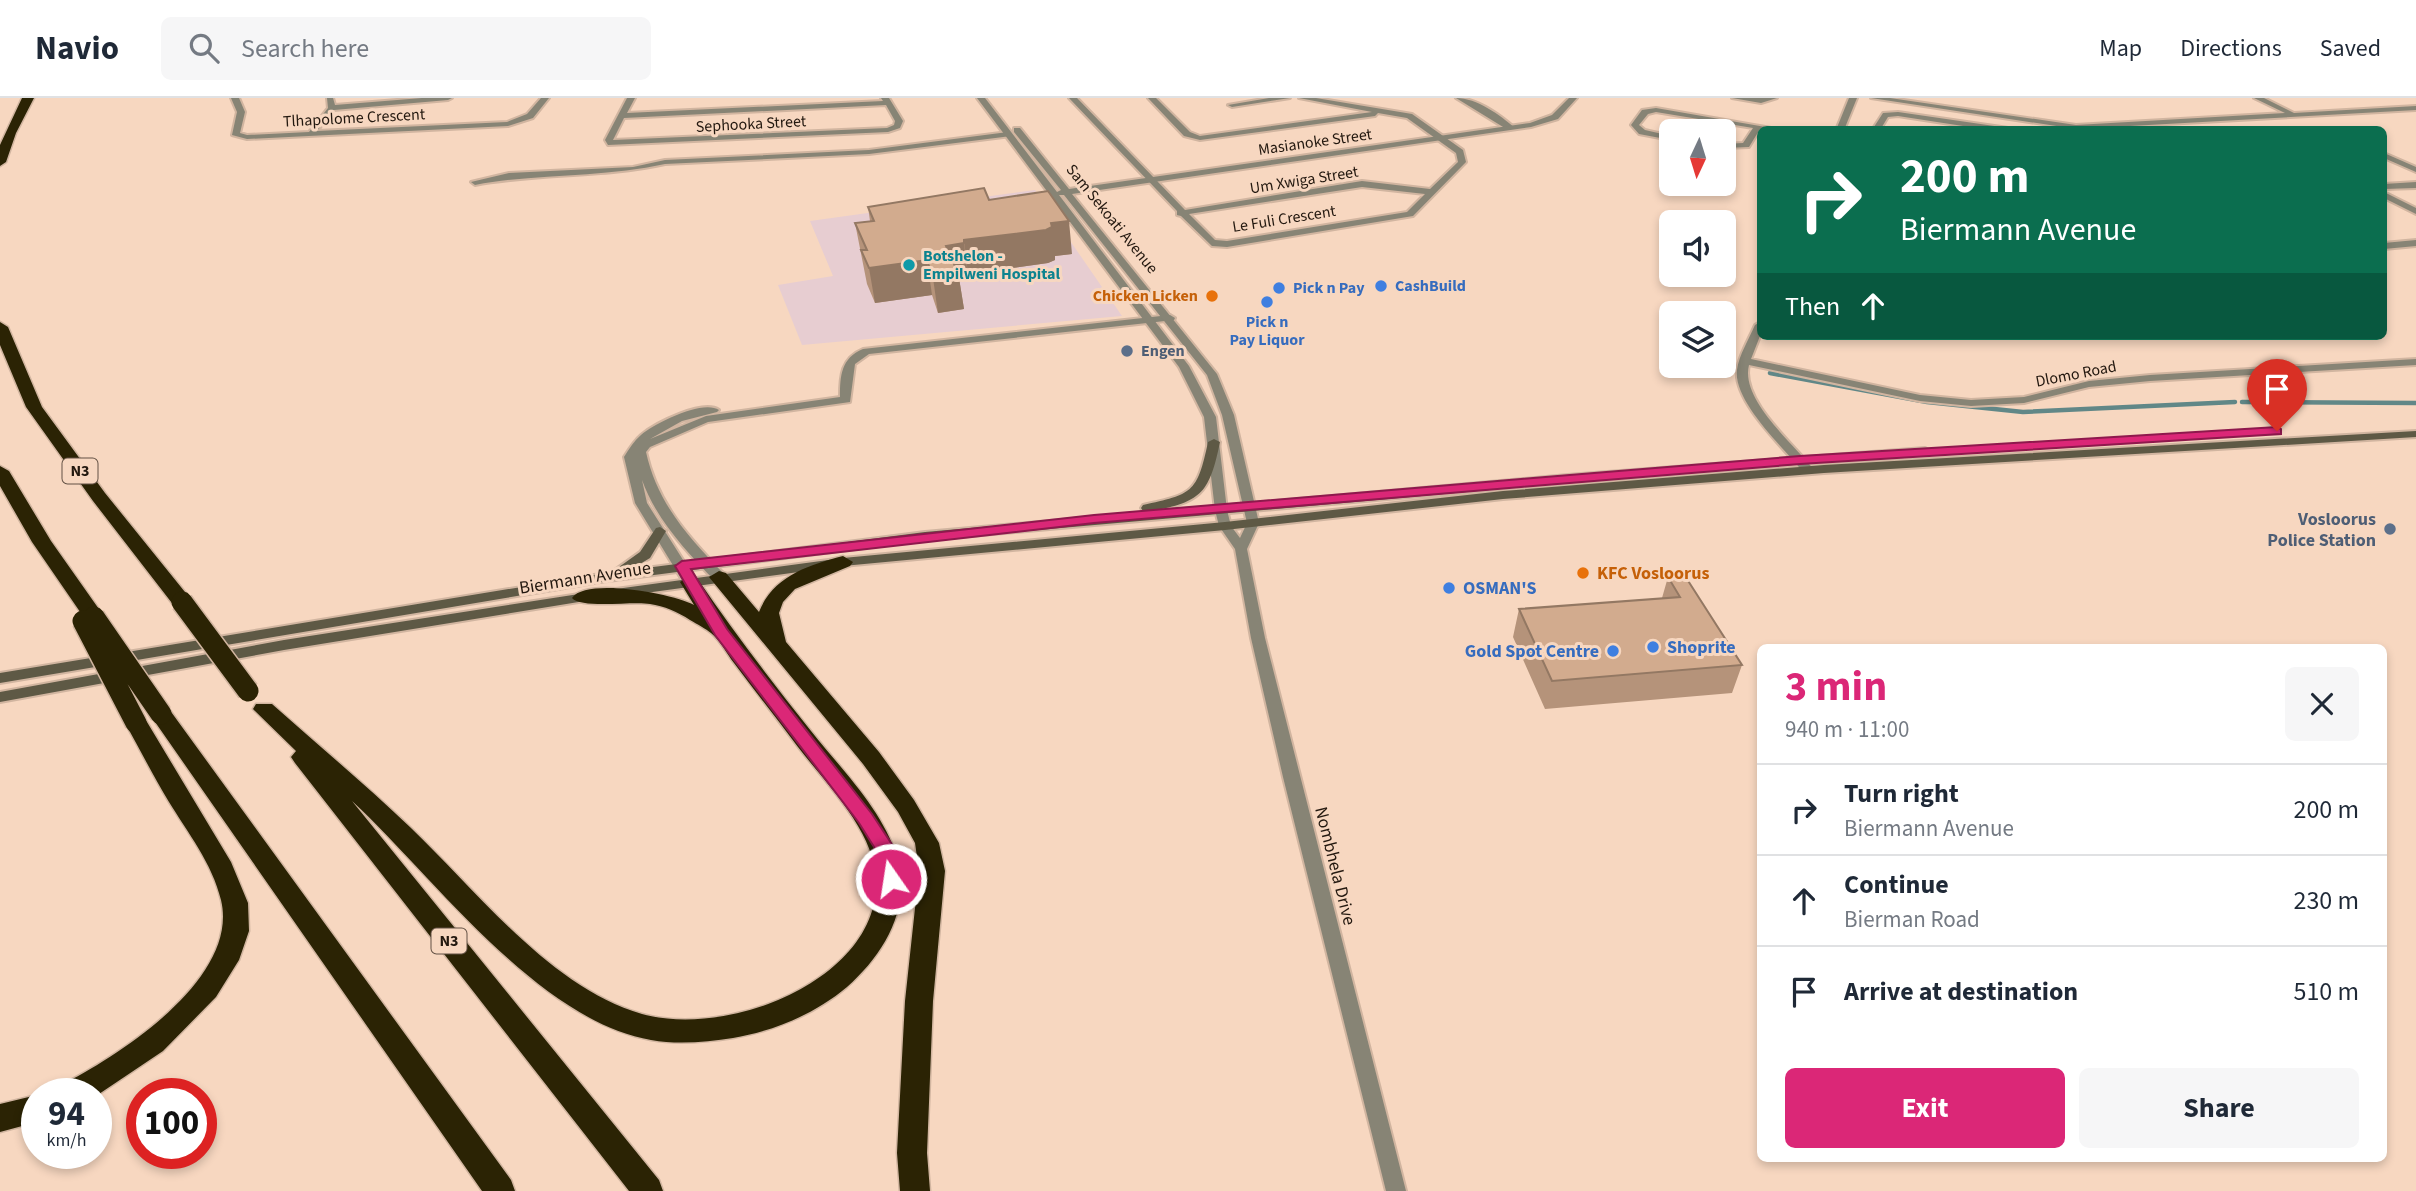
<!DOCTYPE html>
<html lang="en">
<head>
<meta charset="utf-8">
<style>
  :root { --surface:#fff; --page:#f6f6f7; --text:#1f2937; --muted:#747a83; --line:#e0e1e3; --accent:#db2777 }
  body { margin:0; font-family:"Source Sans 3",sans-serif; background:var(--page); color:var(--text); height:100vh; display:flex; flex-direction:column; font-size:26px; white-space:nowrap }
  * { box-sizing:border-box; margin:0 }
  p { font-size:23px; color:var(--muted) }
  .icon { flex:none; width:38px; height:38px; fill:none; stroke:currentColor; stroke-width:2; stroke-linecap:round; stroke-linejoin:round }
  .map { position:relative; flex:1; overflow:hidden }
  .drawer { position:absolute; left:1757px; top:546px; width:630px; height:518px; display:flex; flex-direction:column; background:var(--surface); border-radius:10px; box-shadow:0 4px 10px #0003 }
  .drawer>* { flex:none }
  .banner { position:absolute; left:1757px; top:28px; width:630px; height:214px; border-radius:10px; box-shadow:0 4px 10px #0003; background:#0b6e4f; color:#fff; overflow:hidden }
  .needle { width:46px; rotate:184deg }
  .buttons { position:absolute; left:1659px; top:21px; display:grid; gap:14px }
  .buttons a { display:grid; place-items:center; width:77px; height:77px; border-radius:10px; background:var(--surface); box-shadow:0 4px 10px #0003; font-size:35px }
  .speed { position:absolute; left:21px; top:980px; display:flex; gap:14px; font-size:35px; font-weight:700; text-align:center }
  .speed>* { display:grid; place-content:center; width:91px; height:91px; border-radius:50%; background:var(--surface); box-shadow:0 4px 10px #0003; line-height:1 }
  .speed small { font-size:18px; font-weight:400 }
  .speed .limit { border:10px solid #d22; background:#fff; color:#111 }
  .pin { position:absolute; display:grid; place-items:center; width:60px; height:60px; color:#fff; margin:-72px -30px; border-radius:50% 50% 50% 0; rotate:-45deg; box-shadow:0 0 7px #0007 }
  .pin .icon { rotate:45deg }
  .me { position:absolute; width:77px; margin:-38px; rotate:347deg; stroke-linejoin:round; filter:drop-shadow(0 0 5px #0008) }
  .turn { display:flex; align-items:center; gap:24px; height:147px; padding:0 28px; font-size:32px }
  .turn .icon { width:91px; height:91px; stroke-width:2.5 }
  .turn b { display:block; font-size:49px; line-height:60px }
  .then { display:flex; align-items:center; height:66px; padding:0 28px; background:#0003; gap:14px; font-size:26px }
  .round { display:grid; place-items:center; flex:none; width:74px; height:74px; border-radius:10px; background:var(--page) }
  .head { display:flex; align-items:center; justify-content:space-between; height:119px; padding:0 28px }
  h1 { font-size:42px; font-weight:700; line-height:52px; color:var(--accent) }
  .cta { display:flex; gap:14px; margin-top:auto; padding:14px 28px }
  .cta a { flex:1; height:80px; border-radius:10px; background:var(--accent); color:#fff; font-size:28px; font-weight:700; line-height:80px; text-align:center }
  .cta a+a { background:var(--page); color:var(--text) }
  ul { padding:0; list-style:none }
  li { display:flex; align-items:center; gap:21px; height:91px; padding:0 28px; border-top:2px solid var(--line) }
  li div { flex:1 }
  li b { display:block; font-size:26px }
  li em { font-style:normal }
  header { display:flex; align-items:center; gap:42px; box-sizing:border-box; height:98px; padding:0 35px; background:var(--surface); border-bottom:2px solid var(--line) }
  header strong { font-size:33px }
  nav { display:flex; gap:38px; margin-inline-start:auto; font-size:24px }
  .search { width:490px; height:63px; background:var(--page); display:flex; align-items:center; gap:18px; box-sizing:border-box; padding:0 24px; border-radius:10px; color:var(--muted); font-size:26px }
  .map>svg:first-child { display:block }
</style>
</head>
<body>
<header>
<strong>Navio</strong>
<div class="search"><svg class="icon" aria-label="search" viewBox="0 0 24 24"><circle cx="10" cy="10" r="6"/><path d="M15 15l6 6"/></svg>Search here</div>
<nav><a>Map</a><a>Directions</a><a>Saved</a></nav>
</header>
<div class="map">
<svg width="2416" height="1093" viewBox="0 0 2416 1093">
  <rect width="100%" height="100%" fill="#f7d7c0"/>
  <path fill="#e7cdd1" d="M 1035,92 L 1122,218 L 802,247 L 778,187 L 833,178 L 810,123 Z"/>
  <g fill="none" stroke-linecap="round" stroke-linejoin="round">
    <path stroke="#618787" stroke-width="4.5" d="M 1770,275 L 1927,304 L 2023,314 L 2235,304
      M 2242,304 L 2416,305"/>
    <g stroke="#d1b5a0" stroke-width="4">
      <path id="minor" d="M 231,0 L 239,0 L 245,14 L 240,35 L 247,37 L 309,34 L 328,10 L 327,0 L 333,0 L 335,7 L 422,0 L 452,0 L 448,2 L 334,12 L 317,33 L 507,24 L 527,16 L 541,0 L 549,0 L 533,20 L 508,28 L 247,41 L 232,37 L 237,14 Z
        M 627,0 L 635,0 L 627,15 L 883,3 L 881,0 L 889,0 L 903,23 L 900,30 L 888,34 L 608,47 L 605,42 ZM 886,7 L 895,23 L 894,27 L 887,30 L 613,42 L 624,20 Z
        M 1069,0 L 1077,0 L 1185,112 L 1362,83 L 1430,91 L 1458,64 L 1456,55 L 1407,20 L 1378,15 L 1375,18 L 1200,42 L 1184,38 L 1148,0 L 1156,0 L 1190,34 L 1200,38 L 1372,14 L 1299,0 L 1316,0 L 1412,16 L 1463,52 L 1466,64 L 1413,118 L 1227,149 L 1212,148 L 1181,118 L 1177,117 L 1177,113 ZM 1362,89 L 1425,96 L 1407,114 L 1227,143 L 1215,142 L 1189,116 Z
        M 1269,0 L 1290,0 L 1232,9 L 1228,7 Z
        M 1456,0 C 1477,0 1500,17 1515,30 L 1508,32 Z
        M 1732,0 L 1777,0 L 1761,5 Z
        M 1849,0 L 1857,0 L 1844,32 L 1836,32 Z
        M 1871,0 L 1890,0 L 2076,27 L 2285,15 L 2254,0 L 2264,0 L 2294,15 L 2416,8 L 2416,12 L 2076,31 Z
        M 1656,10 L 1783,32 L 1760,31 L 1749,49 L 1724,50 L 1724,46 L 1743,45 L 1753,30 L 1656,14 L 1648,16 L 1639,27 L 1645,32 L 1671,38 L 1671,42 L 1639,36 L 1631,27 L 1642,12 Z
        M 1898,14 L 2008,30 L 2012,32 L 1989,32 L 1898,18 L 1888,19 L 1880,32 L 1872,32 L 1883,15 Z
        M 1008,34 L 1012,36 L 1011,38 L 869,56 L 665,66 C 603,80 538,75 475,87 L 471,84 L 509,75 L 633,69 L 665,62 L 869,52 Z
        M 2384,55 L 2416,69 L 2416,74 L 2384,60 Z
        M 2416,84 L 2416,90 L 2384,91 L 2384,86 Z
        M 2384,94 L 2416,110 L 2416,116 L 2384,100 Z
        M 2416,142 L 2416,148 L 2384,151 L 2384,145 Z
        M 1170,217 L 1175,220 L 1174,222 L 869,256 L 855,266 L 850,304 L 708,324 L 650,349 L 646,354 C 657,405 689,440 724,476 L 726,479 L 724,482 L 714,482 C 686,453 656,421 642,382 L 647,405 L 697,484 L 695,487 L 685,487 L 635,405 L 624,359 C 629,351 634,343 641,337 C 655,325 703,301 719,312 L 717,314 L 682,323 L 650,341 L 706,318 L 840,299 C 840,278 841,260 863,251 Z
        M 1760,224 L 1760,238 L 1751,261 L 1920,297 L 1971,302 L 2024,299 L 2089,283 L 2150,277 L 2416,261 L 2416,267 L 2150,283 L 2089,289 L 2024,305 L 1971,308 L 1920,303 L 1749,267 C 1740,302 1794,346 1814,372 L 1808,376 L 1804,375 C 1785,351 1733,304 1737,272 C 1739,257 1749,241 1755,227 Z"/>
    </g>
    <g stroke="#d1b5a0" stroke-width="4">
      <path id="tertiary" d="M 977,0 L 985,0 L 1057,94 L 1061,92 L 1014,34 L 1014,30 L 1020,30 L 1069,91 L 1530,25 L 1552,17 L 1569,0 L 1577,0 L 1558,21 L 1531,29 L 1072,96 L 1217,276 L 1234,317 L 1259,425 L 1247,451 L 1265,540 L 1406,1093 L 1386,1093 L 1283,679 L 1251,540 L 1235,451 L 1219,428 L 1215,412 L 1204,319 L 1179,269 ZM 1059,97 L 1064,97 L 1207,277 L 1222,317 L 1247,425 L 1240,440 L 1231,428 L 1227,412 L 1216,319 L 1189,268 Z"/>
    </g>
    <g stroke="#d1b5a0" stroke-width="4">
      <path id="secondary" d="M 2416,333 L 2416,339 L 1824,375 L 1503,401 L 1225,432 L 843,468 L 616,499 L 609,495 L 616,491 L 843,460 L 1225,424 L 1503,393 L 1824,367 Z
        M 1214,341 L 1220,344 C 1209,398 1200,404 1147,414 L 1143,413 L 1141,410 L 1143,407 C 1192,396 1197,396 1208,344 Z
        M 1925,350 L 1931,354 L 1929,356 L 1568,385 L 925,442 L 600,484 L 0,585 L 0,575 L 612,474 L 640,454 L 656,430 L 660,429 L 666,433 L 650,460 L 630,472 L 925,434 L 1568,377 Z
        M 592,494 L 597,495 L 599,498 L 597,501 L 284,552 L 0,604 L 0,594 L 284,542 Z"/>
    </g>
    <g stroke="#d1b5a0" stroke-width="3">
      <path id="motorway" d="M 22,0 L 34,0 L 16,35 L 6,64 L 0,68 L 0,47 Z
        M 0,224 L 8,229 L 42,309 L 105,395 L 189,499 L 192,504 L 189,509 L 175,509 L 93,403 L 26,309 L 0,247 Z
        M 0,368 L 9,373 L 51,443 L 101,514 L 104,519 L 101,524 L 87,524 L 32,444 L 0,388 Z
        M 843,458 L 853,464 L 850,468 L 795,491 L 783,504 L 779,515 L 786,544 L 879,654 L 914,702 L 939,745 L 945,773 L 933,903 L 927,1055 L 930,1093 L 900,1093 L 897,1055 L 905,903 L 919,773 L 915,745 L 898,714 L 863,666 L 709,479 L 719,473 L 726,475 L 759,514 C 773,478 809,467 843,458 Z
        M 690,478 L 697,480 C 733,533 771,583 811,633 C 842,672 882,711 897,759 C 912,810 884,856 847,889 C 815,916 774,933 733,940 C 707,944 678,947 651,942 C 537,922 434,779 352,703 L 659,1082 L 663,1093 L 629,1093 L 295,665 L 291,659 L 296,653 L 253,611 L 256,606 L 272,606 C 318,647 366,687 411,730 C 477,793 551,890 642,916 C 746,945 935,855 858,728 C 842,700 818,675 798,649 C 777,621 755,593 734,565 C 727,556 720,542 711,535 C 706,531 697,526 690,522 C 678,514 664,508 650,506 C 633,503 581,511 572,500 C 586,479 674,496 694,507 L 680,484 Z
        M 161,608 L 169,611 L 511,1082 L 515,1093 L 482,1093 L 153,621 L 150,616 L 153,611 Z
        M 136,617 L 144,619 L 231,764 L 248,805 L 249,833 L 239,862 L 216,899 L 163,953 L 96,998 L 57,996 L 61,987 C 119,958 240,880 221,802 C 212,765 188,735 169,704 C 153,678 140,651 125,625 L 128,619 Z
        M 37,997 L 37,1024 L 0,1034 L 0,1006 Z"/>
    </g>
    <use href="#minor" fill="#878475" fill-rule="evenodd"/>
    <use href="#tertiary" fill="#878475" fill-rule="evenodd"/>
    <use href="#secondary" fill="#5e5945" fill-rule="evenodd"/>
    <use href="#motorway" fill="#2b2304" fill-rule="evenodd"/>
    <g stroke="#d1b5a0" stroke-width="24" stroke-linecap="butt">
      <path id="motorway-bridge" d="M 182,504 L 248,593
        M 94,519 L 161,616
        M 83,523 L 136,625"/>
    </g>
    <use href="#motorway-bridge" stroke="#2b2304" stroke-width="21"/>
  </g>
  <path fill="#b5937a" d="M 989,102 L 1072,156 L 1055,158 L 1055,162 L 1048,165 L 968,176 L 968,179 L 959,180 L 964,211 L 938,215 L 932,197 L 875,205 L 867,186 L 855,125 L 870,123 L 868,109 Z
    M 1668,479 L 1742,567 L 1732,595 L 1545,611 L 1513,539 L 1519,511 L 1662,500 Z"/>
  <path fill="#937863" d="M 1069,123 L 1072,156 L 1055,158 L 1055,162 L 1048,165 L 968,176 L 964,142 L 1051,125 Z
    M 964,145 L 968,179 L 959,180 L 964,211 L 938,215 L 933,180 L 946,148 Z
    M 927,162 L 932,197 L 875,205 L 869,170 Z"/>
  <path fill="#d2ab8e" stroke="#937863" stroke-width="2" d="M 984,90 L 989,102 L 1048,93 L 1069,123 L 1051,125 L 1052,129 L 1046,132 L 964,142 L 964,145 L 946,148 L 959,177 L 933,180 L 927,162 L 869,170 L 861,152 L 867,152 L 855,125 L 874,123 L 868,109 Z
    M 1685,478 L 1742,567 L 1552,583 L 1519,511 L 1680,499 L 1668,479 Z"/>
  <path fill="#db2777" stroke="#8e194d" stroke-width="2" d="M 2277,329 L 2281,331 L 2281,336 L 1800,366 L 1521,389 L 1094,425 L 691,471 L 727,531 L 872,716 L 893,748 L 900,781 L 898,786 L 884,786 L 874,749 L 859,725 L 715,537 L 675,468 L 682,463 L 1094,417 L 1521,381 L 1800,358 Z"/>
  <circle fill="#0f9aa8" stroke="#f7d7c0" stroke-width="2.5" cx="909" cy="167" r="7"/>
  <g fill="#3f7fe0" stroke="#f7d7c0" stroke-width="2.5">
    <circle cx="1381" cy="188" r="7"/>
    <circle cx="1279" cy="190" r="7"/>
    <circle cx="1267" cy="204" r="7"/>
    <circle cx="1449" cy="490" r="7"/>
    <circle cx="1653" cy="549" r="7"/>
    <circle cx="1613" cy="553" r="7"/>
  </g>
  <g fill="#e8710a" stroke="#f7d7c0" stroke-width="2.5">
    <circle cx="1212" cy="198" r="7"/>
    <circle cx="1583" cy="475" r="7"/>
  </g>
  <g fill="#5c6f8a" stroke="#f7d7c0" stroke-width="2.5">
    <circle cx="1127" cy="253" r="7"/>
    <circle cx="2390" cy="431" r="7"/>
  </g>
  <g text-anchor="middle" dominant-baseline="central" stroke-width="6" stroke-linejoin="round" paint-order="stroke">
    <g font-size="16" fill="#23180f" stroke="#f7d7c0">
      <text transform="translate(354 20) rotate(-3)">Tlhapolome Crescent</text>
      <text transform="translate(751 26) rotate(-3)">Sephooka Street</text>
      <text transform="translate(1315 44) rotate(-8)">Masianoke Street</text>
      <text transform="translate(1304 82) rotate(-9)">Um Xwiga Street</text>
      <text transform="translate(1112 121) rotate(51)">Sam Sekoati Avenue</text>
      <text transform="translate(1284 121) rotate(-9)">Le Fuli Crescent</text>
      <text transform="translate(2076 276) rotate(-11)">Dlomo Road</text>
    </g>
    <g font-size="16" font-weight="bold" fill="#0d838f" stroke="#f7d7c0" text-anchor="start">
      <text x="923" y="158">Botshelon -<tspan x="923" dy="18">Empilweni Hospital</tspan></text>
    </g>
    <g font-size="16" font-weight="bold" fill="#366cbe" stroke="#f7d7c0" text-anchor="start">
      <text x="1395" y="188">CashBuild</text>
      <text x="1293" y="190">Pick n Pay</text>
      <text x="1267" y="224" text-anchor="middle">Pick n<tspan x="1267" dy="18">Pay Liquor</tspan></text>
    </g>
    <g font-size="16" font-weight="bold" fill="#c56008" stroke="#f7d7c0" text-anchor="end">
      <text x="1198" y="198">Chicken Licken</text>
    </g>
    <g font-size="16" font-weight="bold" fill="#4e5e75" stroke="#f7d7c0" text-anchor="start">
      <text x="1141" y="253">Engen</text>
    </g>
    <g fill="#f7d7c0" stroke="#635144" stroke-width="2">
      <rect x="62.5" y="360.5" width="35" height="25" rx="5"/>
      <rect x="431.5" y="830.5" width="35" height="25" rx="5"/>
    </g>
    <g font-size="16" font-weight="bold" fill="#23180f">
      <text x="80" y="373">N3</text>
      <text x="449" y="843">N3</text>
    </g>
    <g font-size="18" font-weight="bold" fill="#4e5e75" stroke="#f7d7c0" text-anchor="end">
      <text x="2376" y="421">Vosloorus<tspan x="2376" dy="21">Police Station</tspan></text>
    </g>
    <g font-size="18" font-weight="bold" fill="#c56008" stroke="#f7d7c0" text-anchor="start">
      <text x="1597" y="475">KFC Vosloorus</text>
    </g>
    <g font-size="18" fill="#23180f" stroke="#f7d7c0">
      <text transform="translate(585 480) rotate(-9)">Biermann Avenue</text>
      <text transform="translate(1335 768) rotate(76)">Nombhela Drive</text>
    </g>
    <g font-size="18" font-weight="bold" fill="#366cbe" stroke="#f7d7c0" text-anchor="start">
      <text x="1463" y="490">OSMAN'S</text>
      <text x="1667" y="549">Shoprite</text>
      <text x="1599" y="553" text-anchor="end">Gold Spot Centre</text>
    </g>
  </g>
</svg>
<div class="buttons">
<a><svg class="needle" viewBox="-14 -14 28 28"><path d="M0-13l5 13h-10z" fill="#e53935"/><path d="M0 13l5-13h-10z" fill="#747a83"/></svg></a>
<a><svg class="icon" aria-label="sound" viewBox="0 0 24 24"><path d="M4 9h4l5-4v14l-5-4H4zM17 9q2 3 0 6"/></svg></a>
<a><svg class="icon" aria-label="layers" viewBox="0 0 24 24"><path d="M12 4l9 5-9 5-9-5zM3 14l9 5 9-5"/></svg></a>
</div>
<div class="speed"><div>94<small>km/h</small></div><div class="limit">100</div></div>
<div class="pin" style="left:2277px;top:333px;background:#d93025"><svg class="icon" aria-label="arrive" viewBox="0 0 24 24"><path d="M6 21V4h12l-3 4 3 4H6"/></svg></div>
<svg class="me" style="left:891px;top:781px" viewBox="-20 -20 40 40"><circle r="17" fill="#db2777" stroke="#fff" stroke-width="3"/><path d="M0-11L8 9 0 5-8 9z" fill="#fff"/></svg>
<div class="banner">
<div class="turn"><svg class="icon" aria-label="right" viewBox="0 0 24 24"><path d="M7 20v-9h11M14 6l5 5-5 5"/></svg><div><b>200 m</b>Biermann Avenue</div></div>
<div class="then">Then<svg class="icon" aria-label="ahead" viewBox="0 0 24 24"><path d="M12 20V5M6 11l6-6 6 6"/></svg></div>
</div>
<section class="drawer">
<div class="head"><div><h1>3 min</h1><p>940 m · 11:00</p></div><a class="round"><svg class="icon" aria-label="close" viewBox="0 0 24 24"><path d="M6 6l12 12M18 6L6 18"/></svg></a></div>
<ul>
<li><svg class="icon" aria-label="right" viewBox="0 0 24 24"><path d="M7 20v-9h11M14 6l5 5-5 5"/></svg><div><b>Turn right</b><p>Biermann Avenue</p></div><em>200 m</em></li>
<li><svg class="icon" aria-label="ahead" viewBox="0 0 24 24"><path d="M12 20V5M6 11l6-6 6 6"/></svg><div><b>Continue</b><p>Bierman Road</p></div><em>230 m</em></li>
<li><svg class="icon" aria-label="arrive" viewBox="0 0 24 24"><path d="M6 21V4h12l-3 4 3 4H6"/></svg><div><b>Arrive at destination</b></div><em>510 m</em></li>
</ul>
<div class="cta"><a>Exit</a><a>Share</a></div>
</section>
</div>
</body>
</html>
